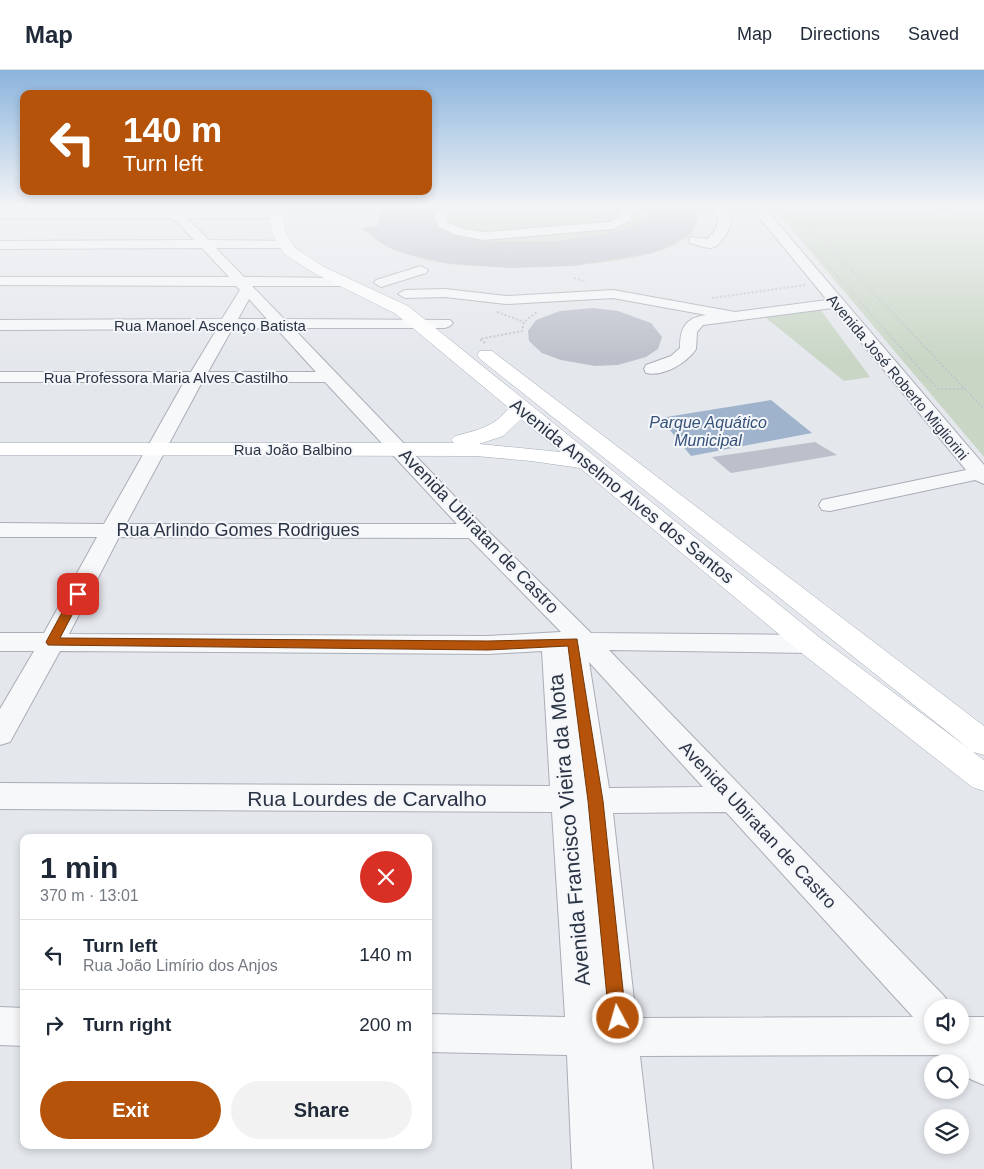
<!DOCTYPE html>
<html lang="en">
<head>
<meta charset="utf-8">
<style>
  :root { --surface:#fff; --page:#f2f2f3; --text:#1f2937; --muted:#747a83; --line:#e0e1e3; --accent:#b45309 }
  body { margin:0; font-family:Helvetica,sans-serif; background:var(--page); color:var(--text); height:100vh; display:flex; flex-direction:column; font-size:19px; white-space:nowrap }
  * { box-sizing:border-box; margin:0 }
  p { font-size:16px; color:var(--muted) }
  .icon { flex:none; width:28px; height:28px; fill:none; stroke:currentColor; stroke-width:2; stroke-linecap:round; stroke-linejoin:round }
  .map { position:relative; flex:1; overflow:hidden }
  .sheet { position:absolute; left:20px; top:764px; width:412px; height:315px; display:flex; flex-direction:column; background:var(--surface); border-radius:10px; box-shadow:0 2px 8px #0003 }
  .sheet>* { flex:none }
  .banner { position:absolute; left:20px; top:20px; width:412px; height:105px; border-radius:10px; box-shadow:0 2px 8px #0003; background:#b45309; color:#fff; overflow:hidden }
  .buttons { position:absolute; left:924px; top:929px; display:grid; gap:10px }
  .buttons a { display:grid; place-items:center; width:45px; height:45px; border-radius:50%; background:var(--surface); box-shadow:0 2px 8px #0003; font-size:25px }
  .pin { position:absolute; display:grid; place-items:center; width:42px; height:42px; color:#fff; margin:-21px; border-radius:10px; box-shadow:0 2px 8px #0006 }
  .me { position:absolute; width:55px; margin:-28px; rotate:354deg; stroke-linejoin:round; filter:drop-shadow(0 0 4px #0008) }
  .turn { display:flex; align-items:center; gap:18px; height:105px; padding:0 20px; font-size:22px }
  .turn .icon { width:65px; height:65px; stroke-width:2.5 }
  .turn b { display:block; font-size:35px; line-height:42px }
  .round { display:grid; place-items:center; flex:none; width:52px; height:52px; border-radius:26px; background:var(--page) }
  .summary { display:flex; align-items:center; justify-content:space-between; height:85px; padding:0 20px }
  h1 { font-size:30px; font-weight:700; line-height:38px }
  .action { display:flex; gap:10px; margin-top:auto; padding:10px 20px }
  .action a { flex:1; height:58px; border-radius:30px; background:var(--accent); color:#fff; font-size:20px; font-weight:700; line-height:58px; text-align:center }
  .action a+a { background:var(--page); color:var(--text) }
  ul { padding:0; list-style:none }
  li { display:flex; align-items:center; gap:15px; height:70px; padding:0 20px; border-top:1px solid var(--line) }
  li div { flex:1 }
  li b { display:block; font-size:19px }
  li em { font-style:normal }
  header { display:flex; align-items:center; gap:30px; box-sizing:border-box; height:70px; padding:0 25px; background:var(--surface); border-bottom:1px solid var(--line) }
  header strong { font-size:24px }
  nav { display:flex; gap:28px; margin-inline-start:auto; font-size:18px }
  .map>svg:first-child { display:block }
</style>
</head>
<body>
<header>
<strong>Map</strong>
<nav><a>Map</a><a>Directions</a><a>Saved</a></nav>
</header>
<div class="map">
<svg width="984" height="1099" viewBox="0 0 984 1099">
  <rect width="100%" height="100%" fill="#e4e7ec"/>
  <path fill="#c9d6c5" d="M 386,136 L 692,136 L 698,147 C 697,152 696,157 693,161 C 663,201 504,199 457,195 C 439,193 421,189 405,184 C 389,179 374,171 364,157 L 379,156 L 379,146 Z
    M 771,136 L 984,136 L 984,387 L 794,162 Z
    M 820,239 L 870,307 L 844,311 L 765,247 Z"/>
  <path fill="#9fb4cc" d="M 771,330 L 812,363 L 691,386 L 660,348 Z"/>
  <path fill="#bbc0ca" d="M 386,136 L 439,136 L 432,147 L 438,159 L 456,167 L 484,172 L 549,172 L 598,166 L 630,158 L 651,148 L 636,136 L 692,136 L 698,147 L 692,163 L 668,177 L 651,183 L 574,196 L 509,198 L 445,193 L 403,183 L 386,176 L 361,158 L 378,156 L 379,146 Z
    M 593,238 L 618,241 L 651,253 L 662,267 L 658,279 L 646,287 L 618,295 L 595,296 L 561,290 L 542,283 L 529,271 L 528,261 L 536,250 L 560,241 Z
    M 815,372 L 837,385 L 731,403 L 712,387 Z"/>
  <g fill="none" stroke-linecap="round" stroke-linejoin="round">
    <g stroke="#a9aeb7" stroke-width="2">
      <path id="minor" d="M 163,136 L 176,136 L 180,140 L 280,141 L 282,144 L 280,147 L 276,148 L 187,148 L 209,170 L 288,171 L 289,174 L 283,178 L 216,178 L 244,207 L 346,208 L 353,212 L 346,216 L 252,216 L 284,249 L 450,250 L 453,253 L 450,256 L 445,258 L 293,258 L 483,456 L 591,563 L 809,565 L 818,568 L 822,574 L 818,580 L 809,583 L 609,580 L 945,927 L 950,938 L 932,938 L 932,965 L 960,965 L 960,947 L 984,947 L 984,1015 L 970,1009 L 960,998 L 960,992 L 955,992 L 949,985 L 640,986 L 653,1099 L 572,1099 L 567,985 L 429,982 L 429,944 L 565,947 L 552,742 L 0,739 L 0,713 L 550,716 L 542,581 L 488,584 L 60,581 L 10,672 L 0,675 L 0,639 L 34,581 L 0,581 L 0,563 L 44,563 L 97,467 L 0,467 L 0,453 L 104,454 L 184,312 L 0,312 L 0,302 L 191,302 L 217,259 L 0,260 L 0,250 L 222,249 L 240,220 L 236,216 L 0,215 L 0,207 L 229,207 L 202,178 L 0,179 L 0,171 L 194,170 L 173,148 L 0,148 L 0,140 L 167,140 ZM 249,229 L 267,249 L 238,249 ZM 276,258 L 316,302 L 208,302 L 232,259 ZM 202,312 L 325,312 L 457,454 L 126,454 ZM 119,467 L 469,468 L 561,562 L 488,566 L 69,564 ZM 589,592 L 703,717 L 609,718 ZM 726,742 L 913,947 L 636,948 L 613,743 Z
        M 442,136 L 454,136 L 446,146 L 448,152 L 463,159 L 484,162 L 610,152 L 620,146 L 621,141 L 617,136 L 630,136 L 633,140 L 630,151 L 613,159 L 484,170 L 456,165 L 439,157 L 434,146 Z
        M 712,136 L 724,136 C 727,141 731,145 731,151 C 731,159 720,178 710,178 C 704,178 696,174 690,173 L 689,170 L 690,167 L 707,169 C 719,159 721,150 712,136 Z
        M 750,136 L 763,136 L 984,395 L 984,414 L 975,410 L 830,441 L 822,440 L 819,435 L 822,430 L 966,400 L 833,238 L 703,255 L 697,262 L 696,279 C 687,293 663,307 646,303 L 644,299 L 646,295 L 671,286 L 680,278 C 680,258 685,248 706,245 L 613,228 L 506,234 L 445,227 L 405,228 L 398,224 L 405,220 L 445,219 L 506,226 L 613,220 L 735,242 L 827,230 Z
        M 421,196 L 428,200 L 426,203 L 381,217 L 374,213 L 376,210 Z
        M 0,937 L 24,938 L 24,976 L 0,975 Z"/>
    </g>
    <g stroke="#a3abb8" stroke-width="1">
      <path id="major" d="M 266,136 L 279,136 L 283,144 L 286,163 L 295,178 L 324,197 L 408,236 L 819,567 L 968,678 L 480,289 L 477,285 L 480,281 L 492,281 L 984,656 L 984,685 L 973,682 L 984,690 L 984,721 L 972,717 L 799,581 L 580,398 L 531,391 L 476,386 L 0,385 L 0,373 L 454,373 L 451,370 L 455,366 C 477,360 493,358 509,338 L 396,244 L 314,203 L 284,184 L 272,163 L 269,144 ZM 521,349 L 561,382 L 479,374 L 503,366 Z"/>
    </g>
    <path stroke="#c2c5cb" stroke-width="2" stroke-dasharray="2 2" stroke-linecap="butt" d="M 777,136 L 793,156
      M 791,136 L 984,339
      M 934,144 L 957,136
      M 792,158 L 842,157 L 822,136
      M 812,178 L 938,319 L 965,319
      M 574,208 L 586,212
      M 712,228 L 805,215
      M 497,242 L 524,252
      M 485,273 L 480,269 L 522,261 L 524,252 L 538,241"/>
    <use href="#minor" fill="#f7f8fa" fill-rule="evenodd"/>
    <use href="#major" fill="#fff" fill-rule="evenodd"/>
  </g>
  <linearGradient id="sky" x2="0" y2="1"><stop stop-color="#8bb4dd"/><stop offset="0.47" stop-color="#f3f4f6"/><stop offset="1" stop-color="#f3f4f6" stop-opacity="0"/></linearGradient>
  <rect width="984" height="290" fill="url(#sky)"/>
  <path fill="#b45309" stroke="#753606" d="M 78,520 L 83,524 L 60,568 L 488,571 L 577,569 L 603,731 L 626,948 L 624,954 L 618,956 L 611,954 L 609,948 L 588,731 L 568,576 L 488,580 L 48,575 L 46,572 L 72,524 Z"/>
  <g text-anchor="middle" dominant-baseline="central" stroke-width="4" stroke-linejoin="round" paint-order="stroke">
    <g font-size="15" fill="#2b3445" stroke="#f4f6f9">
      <text x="210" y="255">Rua Manoel Ascenço Batista</text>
      <text x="166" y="307">Rua Professora Maria Alves Castilho</text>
      <text transform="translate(898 307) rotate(50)">Avenida José Roberto Migliorini</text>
      <text x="293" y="379">Rua João Balbino</text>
    </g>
    <g font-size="16" font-style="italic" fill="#34527a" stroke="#f4f6f9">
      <text x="708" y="352">Parque Aquático<tspan x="708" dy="18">Municipal</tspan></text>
    </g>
    <g font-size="18" fill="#2b3445" stroke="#f4f6f9">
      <text transform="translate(622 421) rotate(39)">Avenida Anselmo Alves dos Santos</text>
      <text x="238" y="460">Rua Arlindo Gomes Rodrigues</text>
      <text transform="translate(479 461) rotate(46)">Avenida Ubiratan de Castro</text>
      <text transform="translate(758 755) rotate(47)">Avenida Ubiratan de Castro</text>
    </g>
    <g font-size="21" fill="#2b3445" stroke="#f4f6f9">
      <text x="367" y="728">Rua Lourdes de Carvalho</text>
      <text transform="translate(569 760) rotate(-95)">Avenida Francisco Vieira da Mota</text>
    </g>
  </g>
</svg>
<div class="buttons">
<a><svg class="icon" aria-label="sound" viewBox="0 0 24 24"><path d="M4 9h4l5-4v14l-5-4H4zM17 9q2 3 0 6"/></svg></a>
<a><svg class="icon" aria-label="search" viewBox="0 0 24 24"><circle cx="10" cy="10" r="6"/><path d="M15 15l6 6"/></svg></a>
<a><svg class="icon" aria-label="layers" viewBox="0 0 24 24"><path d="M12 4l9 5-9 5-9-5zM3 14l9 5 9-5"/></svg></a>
</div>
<div class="pin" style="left:78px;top:524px;background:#d93025"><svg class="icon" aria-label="arrive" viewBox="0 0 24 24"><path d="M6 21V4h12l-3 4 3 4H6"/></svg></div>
<svg class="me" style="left:618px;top:948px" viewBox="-20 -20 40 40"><circle r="17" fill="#b45309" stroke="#fff" stroke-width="3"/><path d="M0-11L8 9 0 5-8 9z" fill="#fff"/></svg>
<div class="banner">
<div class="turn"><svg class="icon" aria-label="left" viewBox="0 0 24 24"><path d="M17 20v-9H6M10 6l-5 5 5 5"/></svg><div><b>140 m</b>Turn left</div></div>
</div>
<section class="sheet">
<div class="summary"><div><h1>1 min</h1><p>370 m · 13:01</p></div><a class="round" style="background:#d93025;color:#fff"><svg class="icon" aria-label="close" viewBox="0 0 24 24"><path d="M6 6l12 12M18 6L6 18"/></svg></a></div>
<ul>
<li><svg class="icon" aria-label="left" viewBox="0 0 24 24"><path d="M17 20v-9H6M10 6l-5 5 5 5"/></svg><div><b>Turn left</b><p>Rua João Limírio dos Anjos</p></div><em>140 m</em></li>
<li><svg class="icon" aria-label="right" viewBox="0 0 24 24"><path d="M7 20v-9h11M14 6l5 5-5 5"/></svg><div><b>Turn right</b></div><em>200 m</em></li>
</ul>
<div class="action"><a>Exit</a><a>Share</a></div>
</section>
</div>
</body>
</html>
